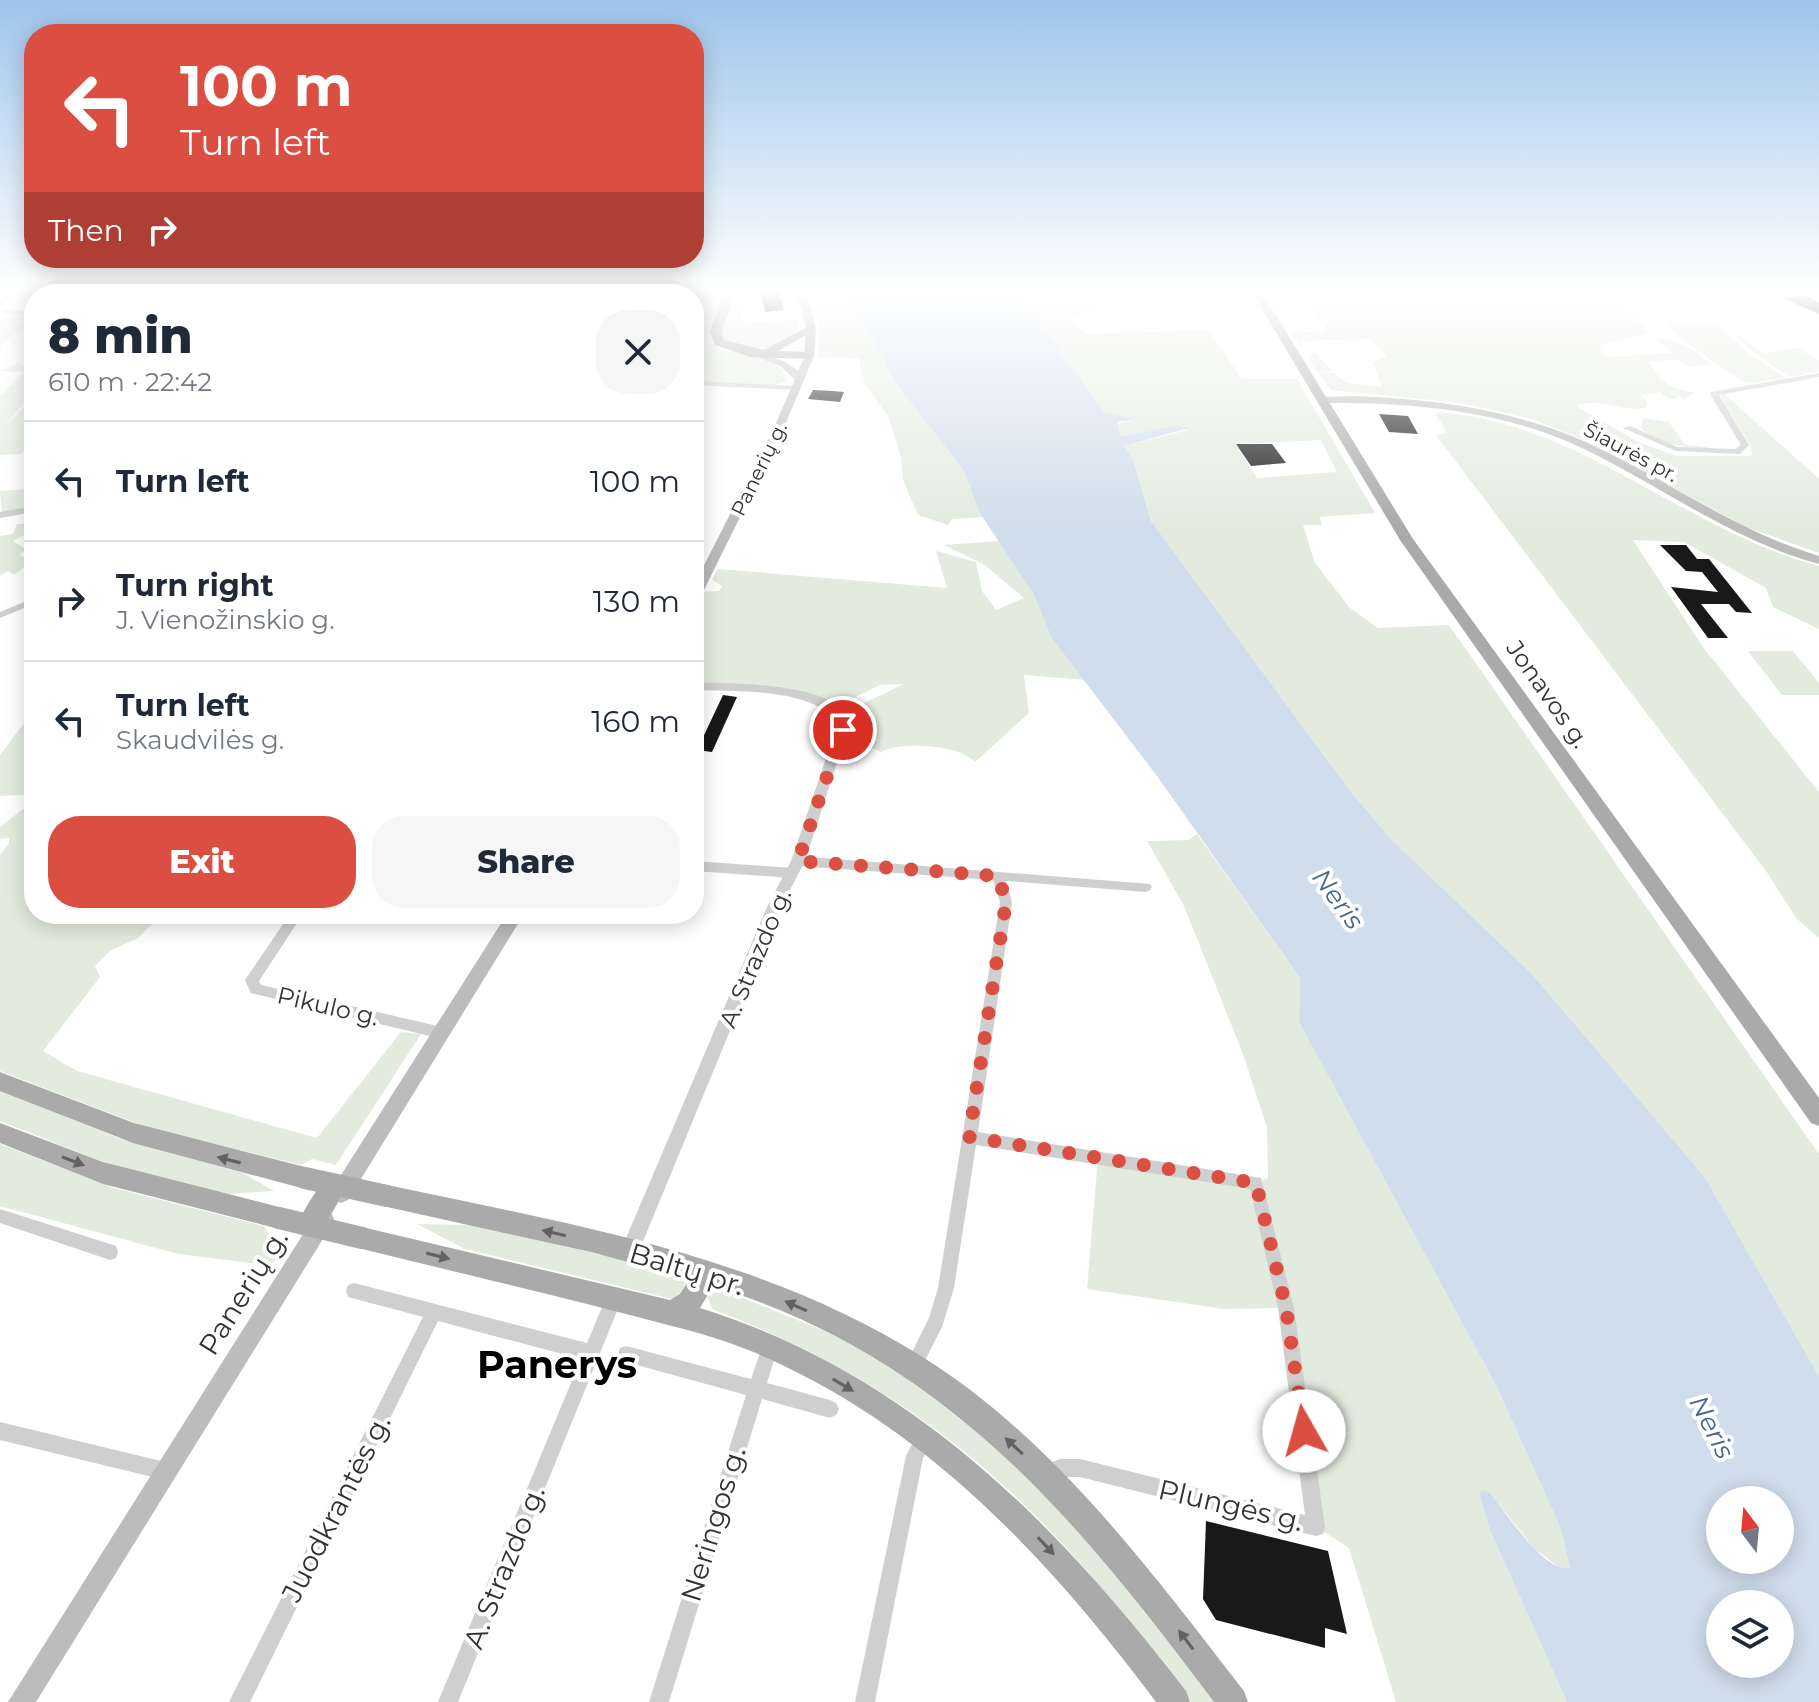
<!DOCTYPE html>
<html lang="en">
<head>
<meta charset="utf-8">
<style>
  :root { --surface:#fff; --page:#f6f6f7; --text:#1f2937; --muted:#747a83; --line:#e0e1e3; --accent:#db4e42 }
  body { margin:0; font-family:Montserrat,sans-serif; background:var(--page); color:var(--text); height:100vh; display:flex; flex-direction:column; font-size:30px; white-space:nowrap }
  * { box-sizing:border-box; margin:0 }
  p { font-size:26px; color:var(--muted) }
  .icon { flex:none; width:44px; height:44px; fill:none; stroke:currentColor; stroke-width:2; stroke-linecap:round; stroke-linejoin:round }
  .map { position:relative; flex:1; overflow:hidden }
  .sheet { position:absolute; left:24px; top:284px; width:680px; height:640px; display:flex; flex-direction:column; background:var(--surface); border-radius:32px; box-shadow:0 4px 20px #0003 }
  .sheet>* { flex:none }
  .banner { position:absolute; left:24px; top:24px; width:680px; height:244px; border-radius:32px; box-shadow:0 4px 20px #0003; background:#db4e42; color:#fff; overflow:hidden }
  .needle { width:52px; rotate:344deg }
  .controls { position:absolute; left:1706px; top:1486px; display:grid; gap:16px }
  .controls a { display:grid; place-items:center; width:88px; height:88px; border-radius:50%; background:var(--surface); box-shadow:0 4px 20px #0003; font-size:40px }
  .pin { position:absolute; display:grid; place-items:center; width:68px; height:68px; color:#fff; margin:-34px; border:4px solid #fff; border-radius:50%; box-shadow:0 2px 8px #0007 }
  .me { position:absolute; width:88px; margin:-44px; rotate:353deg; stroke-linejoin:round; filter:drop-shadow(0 0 6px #0008) }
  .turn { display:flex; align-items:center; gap:28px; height:168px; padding:0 24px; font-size:36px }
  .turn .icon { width:104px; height:104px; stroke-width:2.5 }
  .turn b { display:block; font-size:56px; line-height:68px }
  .then { display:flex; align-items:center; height:76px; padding:0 24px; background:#0003; gap:16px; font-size:30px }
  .round { display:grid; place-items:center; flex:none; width:84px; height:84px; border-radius:32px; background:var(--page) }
  .summary { display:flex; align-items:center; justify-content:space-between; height:136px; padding:0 24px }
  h1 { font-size:48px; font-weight:800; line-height:60px }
  .action { display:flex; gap:16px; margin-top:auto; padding:16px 24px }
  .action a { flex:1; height:92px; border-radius:32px; background:var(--accent); color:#fff; font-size:32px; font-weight:800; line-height:92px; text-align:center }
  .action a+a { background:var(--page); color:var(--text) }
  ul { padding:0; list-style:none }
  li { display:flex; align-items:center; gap:24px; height:120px; padding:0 24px; border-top:2px solid var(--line) }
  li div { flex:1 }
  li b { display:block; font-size:30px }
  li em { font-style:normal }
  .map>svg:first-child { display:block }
</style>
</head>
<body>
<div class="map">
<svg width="1819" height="1702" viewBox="0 0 1819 1702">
  <rect width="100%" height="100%" fill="#fff"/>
  <path fill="#e3ebdf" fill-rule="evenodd" d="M 412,289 L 725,289 L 708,340 C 728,363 781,346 786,381 L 776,385 L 694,382 L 694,294 L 409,294 Z
    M 736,289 L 756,289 L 753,301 L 742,308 L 743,323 L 800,319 L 794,337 L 766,350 L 727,344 L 720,336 Z
    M 808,289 L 847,289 L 895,382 L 964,471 L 983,517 L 952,519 L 948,525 L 918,515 L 903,480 L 901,457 L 888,416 L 864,383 L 859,358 L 817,357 L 820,330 Z
    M 1015,289 L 1179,289 L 1184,299 L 1124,303 L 1070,317 L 1084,334 L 1209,330 L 1242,379 L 1297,379 L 1375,513 L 1320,517 L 1321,525 L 1303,525 L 1315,563 L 1350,608 L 1378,628 L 1449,625 L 1819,1154 L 1819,1376 L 1704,1176 L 1532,974 L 1392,840 L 1351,792 L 1151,521 L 1132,457 L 1124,446 L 1188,430 L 1177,426 L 1120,436 L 1115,424 L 1137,419 L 1105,413 ZM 1321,440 L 1337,472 L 1257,478 L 1235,444 Z
    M 1262,289 L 1607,289 L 1650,333 L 1602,344 L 1600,348 L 1605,357 L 1672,353 L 1655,339 C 1679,338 1694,349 1712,365 L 1688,366 L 1679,360 L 1649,361 C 1659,381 1672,391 1695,392 L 1685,399 L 1673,393 L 1678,398 L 1669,399 L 1660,392 L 1640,395 L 1648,402 L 1645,408 C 1621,412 1601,396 1576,406 L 1636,441 L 1676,456 L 1752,456 L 1750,445 L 1721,397 L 1724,394 L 1819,479 L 1819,553 L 1746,527 L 1593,444 L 1533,419 L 1462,403 L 1331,390 L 1304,354 L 1311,360 L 1310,353 L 1316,353 L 1332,371 L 1320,373 L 1333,373 L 1347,383 L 1382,387 L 1373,362 L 1387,356 L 1369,339 L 1300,341 L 1303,351 L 1291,333 L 1327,331 L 1310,306 L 1292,306 L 1289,302 L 1269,300 Z
    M 6,316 L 34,316 L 34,327 L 20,329 L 0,346 L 0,320 Z
    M 1716,324 L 1751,355 L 1786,378 L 1753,383 L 1742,381 L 1679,338 L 1668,325 Z
    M 1726,327 L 1764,353 L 1798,348 L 1819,360 L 1819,372 L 1789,377 L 1758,356 Z
    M 19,363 L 28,369 L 34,366 L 34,390 L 7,424 L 34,397 L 34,439 L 21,454 L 0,455 L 0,396 L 24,372 L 0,371 Z
    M 1435,412 C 1580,421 1683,530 1819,566 L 1819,629 L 1773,607 L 1766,588 L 1684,542 L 1633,540 L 1703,647 L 1819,792 L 1819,938 L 1797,919 L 1766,871 L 1436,435 L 1447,433 Z
    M 1643,418 L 1669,422 L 1685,445 L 1708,447 L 1710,450 C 1685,447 1661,446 1642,429 Z
    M 30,489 L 28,492 L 34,492 L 34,507 L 2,512 L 0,491 Z
    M 30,523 L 34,530 L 13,541 L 27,550 L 19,554 L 31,562 L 14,575 L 9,571 L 0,575 L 0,536 L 13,534 L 17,524 Z
    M 999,541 L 1034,595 L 1051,637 L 1084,680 L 1024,675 L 1029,713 L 975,762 C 960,745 900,741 881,752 L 863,744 L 849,743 L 849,721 L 845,712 L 904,684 L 880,685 L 841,704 L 811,694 L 694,681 L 694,633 L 703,617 L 694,612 L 704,592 L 719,591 L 722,586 L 712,580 L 718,569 L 947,588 L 936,551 L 976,562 L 982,591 L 996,610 L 1024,598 L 985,565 L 944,545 Z
    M 1748,651 L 1793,651 L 1819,683 L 1819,695 L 1782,695 Z
    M 31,714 L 34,714 L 34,794 L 0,796 L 0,755 Z
    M 34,808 L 34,914 L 162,914 L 138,938 L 110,951 L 95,966 L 100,977 L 43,1051 L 77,1071 L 317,1138 L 401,1032 L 421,1034 L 336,1165 L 312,1159 L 301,1165 L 149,1128 L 0,1071 L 0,855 L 9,843 L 9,838 L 0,839 L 0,827 L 23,809 Z
    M 1197,834 L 1300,978 L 1299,1022 L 1497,1387 L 1561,1529 L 1570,1568 L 1562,1570 L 1534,1548 L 1490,1493 L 1490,1530 L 1567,1702 L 1396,1702 L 1349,1548 L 1316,1527 L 1286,1308 L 1224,1309 L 1087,1289 L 1098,1158 L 1256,1183 L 1268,1178 L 1267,1128 L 1243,1054 L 1184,906 L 1147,841 L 1188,840 Z
    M 0,1090 L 118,1138 L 243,1173 L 274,1191 L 229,1194 L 176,1184 L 98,1160 L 0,1121 Z
    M 0,1144 L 114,1188 L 264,1226 L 269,1235 L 288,1240 L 274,1262 L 266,1265 L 178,1254 L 0,1206 Z
    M 417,1224 L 478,1225 L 688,1276 L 691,1284 L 676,1300 L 465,1249 Z
    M 720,1289 L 825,1331 L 876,1357 L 961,1414 L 1097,1547 L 1215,1702 L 1191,1702 C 1054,1515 933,1394 712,1309 L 707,1296 Z"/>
  <path fill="#d0ddec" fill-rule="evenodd" d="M 847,289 L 1015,289 L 1105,413 L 1138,419 L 1117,422 L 1120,436 L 1177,426 L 1189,428 L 1124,446 L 1132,457 L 1151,521 L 1351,792 L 1392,840 L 1532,974 L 1704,1176 L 1819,1376 L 1819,1702 L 1567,1702 L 1490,1530 L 1479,1492 L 1483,1490 L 1490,1493 C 1505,1511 1546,1575 1570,1568 L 1561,1529 L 1497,1387 L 1299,1022 L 1300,978 L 1157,776 L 1051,637 L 1034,595 L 980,513 L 964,471 L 895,382 ZM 1720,1500 L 1780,1500 L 1780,1560 L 1720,1560 ZM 1720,1604 L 1780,1604 L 1780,1664 L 1720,1664 Z"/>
  <path fill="#191919" d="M 779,290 L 784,310 L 765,312 L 761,291 Z
    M 1804,295 L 1819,302 L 1819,314 L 1782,298 Z
    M 813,390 L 833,391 L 844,392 L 840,402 L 808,399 Z
    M 1379,414 L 1408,416 L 1418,434 L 1389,432 Z
    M 1236,444 L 1272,444 L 1286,463 L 1251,466 Z
    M 1660,545 L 1686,545 L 1697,559 L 1709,559 L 1752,613 L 1736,612 L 1729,604 L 1701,604 L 1728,638 L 1708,638 L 1671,587 L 1718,592 L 1702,572 L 1686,571 Z
    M 723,695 L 737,697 L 712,752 L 697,750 Z
    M 1206,1521 L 1328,1551 L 1347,1634 L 1325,1628 L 1325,1648 L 1216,1620 L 1203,1599 Z"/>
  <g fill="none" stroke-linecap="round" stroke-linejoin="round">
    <path fill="#cfcfcf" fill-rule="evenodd" d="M 271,289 L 278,289 L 273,294 L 266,294 Z
      M 0,310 L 34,311 L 34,315 L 0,314 Z
      M 1819,373 L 1819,377 L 1719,395 L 1749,445 L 1740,454 L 1676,451 L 1623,428 L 1630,426 L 1677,447 L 1735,449 L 1741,445 L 1710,394 L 1711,392 Z
      M 694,381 L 797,386 L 801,388 L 797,390 L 694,385 Z
      M 34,506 L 34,512 L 0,518 L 0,512 Z
      M 34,598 L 34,604 L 0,618 L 0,612 Z
      M 798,856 L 1150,884 L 1152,887 L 1150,890 L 1146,892 L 1006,881 L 1012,902 L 978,1132 L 1261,1178 L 1294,1308 L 1325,1527 L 1323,1534 L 1316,1536 L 1080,1477 L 1060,1477 L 1045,1482 L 1039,1479 L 1036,1473 L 1039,1467 L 1060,1459 L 1080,1459 L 1305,1515 L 1278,1308 L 1250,1189 L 976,1145 L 954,1288 L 942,1327 L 919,1372 L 913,1374 L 907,1372 L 905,1366 L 929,1318 L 938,1288 L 1000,902 L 993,880 L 798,866 L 794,864 L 792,861 L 794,858 Z
      M 694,861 L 792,868 L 796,870 L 798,873 L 796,876 L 792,878 L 694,871 Z
      M 290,914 L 303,914 L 259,981 L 261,985 L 442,1027 L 447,1029 L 449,1033 L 447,1037 L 442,1039 L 251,993 L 245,980 Z
      M 0,1209 L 110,1244 L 116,1246 L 118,1252 L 116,1258 L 110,1260 L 0,1223 Z
      M 354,1283 L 587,1343 L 608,1293 L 614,1291 L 620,1293 L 622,1299 L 458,1702 L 438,1702 L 581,1359 L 438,1321 L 250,1702 L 229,1702 L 423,1317 L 348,1297 L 346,1291 L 348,1285 Z
      M 770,1339 L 776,1341 L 778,1347 L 767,1383 L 830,1400 L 836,1403 L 839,1409 L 836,1415 L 830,1418 L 762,1399 L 669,1702 L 649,1702 L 746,1395 L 626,1362 L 620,1360 L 618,1354 L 620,1348 L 626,1346 L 751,1379 L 764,1341 Z
      M 0,1422 L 165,1462 L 171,1465 L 174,1471 L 171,1477 L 165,1480 L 0,1440 Z
      M 925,1428 L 931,1431 L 934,1437 L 923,1458 L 875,1702 L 855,1702 L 906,1456 L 919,1431 Z"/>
    <path fill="#cfcfcf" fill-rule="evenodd" d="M 694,682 C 730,684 812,682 840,708 C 844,711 847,718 850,723 L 805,861 L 781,907 L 637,1256 L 630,1259 L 623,1256 L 621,1250 L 767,907 L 791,861 L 838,723 C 814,687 734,692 694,690 Z"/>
    <path fill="#bcbcbc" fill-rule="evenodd" d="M 12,289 L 21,289 L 0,308 L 0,300 Z
      M 754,352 L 786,362 L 798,371 L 806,354 L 814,356 L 782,432 L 700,598 L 694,602 L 694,585 L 772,432 L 795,379 L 780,366 L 754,356 Z
      M 1355,396 C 1435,399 1515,410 1588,443 C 1667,479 1735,531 1819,556 L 1819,564 C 1733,541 1663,487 1584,449 C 1503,410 1411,402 1322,403 L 1317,400 L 1322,397 Z
      M 507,914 L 524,914 L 348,1200 L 341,1203 L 334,1200 L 331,1193 L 334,1186 Z
      M 324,1209 L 331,1212 L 334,1219 L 331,1226 L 36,1702 L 8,1702 L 317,1212 Z"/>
    <path fill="#aaa" fill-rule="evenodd" d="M 796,289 L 806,289 L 816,328 L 814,356 L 809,359 L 804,356 L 806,328 Z
      M 1250,289 L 1260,289 L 1413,539 L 1819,1098 L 1819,1126 L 1811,1123 L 1400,540 Z
      M 0,1072 L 134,1123 L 305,1167 L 313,1170 L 316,1178 L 313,1186 L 305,1189 L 133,1143 L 0,1091 Z
      M 0,1123 L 103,1162 L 279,1207 L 287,1210 L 291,1218 L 287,1226 L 279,1229 L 103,1184 L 0,1143 Z
      M 335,1174 L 343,1177 L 346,1185 C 339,1201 325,1231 309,1237 L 301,1234 L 297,1226 C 304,1210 319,1181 335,1174 Z
      M 387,1185 C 570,1224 760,1255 921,1356 C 1053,1438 1150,1570 1244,1691 L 1248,1702 L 1214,1702 C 1075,1516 944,1357 713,1286 L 700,1308 C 909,1373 1056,1522 1186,1691 L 1190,1702 L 1156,1702 C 1055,1567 937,1438 782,1365 C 746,1347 706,1334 668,1325 C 566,1298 464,1274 362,1249 L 354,1246 L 350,1238 L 354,1230 L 362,1227 L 670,1300 L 680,1294 L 690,1279 L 591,1252 L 387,1207 L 379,1204 L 376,1196 L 379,1188 Z"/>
    <path fill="#a2a2a2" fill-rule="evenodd" d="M 725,289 L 736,289 L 722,332 L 724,340 L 764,350 L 811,325 L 815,326 L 815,330 L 778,351 L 809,352 L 813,353 L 813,359 L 750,357 L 715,345 L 710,332 Z"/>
    <path stroke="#aaa" stroke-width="22" d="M 305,1178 L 387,1196
      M 279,1218 L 362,1238"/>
  </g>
  <defs><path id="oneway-solid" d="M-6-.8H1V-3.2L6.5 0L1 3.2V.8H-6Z" transform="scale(2)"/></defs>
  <g fill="#626262">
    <use href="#oneway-solid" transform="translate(229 1160) rotate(-166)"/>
    <use href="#oneway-solid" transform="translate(73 1161) rotate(21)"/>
    <use href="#oneway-solid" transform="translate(554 1233) rotate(-167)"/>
    <use href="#oneway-solid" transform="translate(438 1256) rotate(14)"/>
    <use href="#oneway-solid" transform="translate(796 1306) rotate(-156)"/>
    <use href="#oneway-solid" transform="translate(843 1385) rotate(31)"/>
    <use href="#oneway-solid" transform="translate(1014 1446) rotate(-137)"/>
    <use href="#oneway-solid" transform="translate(1046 1546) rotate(47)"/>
    <use href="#oneway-solid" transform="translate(1186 1640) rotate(-127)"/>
  </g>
  <linearGradient id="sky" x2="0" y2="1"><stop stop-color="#9ec4ea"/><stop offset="0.55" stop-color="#fff"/><stop offset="1" stop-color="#fff" stop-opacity="0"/></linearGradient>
  <rect width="1819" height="528" fill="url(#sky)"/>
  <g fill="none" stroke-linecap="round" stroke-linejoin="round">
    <path stroke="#db4e42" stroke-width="14" stroke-dasharray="0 25.2" d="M 843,730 L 798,861 L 998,876 L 1006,902 L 969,1137 L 1256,1183 L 1286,1308 L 1304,1431"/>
  </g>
  <g text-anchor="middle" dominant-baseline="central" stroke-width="8" stroke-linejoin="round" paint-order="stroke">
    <g font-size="20" fill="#323232" stroke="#fff">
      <text transform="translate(1631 452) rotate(28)">Šiaurės pr.</text>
      <text transform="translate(759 469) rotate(-64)">Panerių g.</text>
    </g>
    <g font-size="24" fill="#323232" stroke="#fff">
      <text transform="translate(1548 694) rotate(55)">Jonavos g.</text>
      <text transform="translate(755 958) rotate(-67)">A. Strazdo g.</text>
      <text transform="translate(328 1006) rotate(13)">Pikulo g.</text>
    </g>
    <g font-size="26" font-style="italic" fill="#446791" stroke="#fff">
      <text transform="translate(1338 899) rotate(54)">Neris</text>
      <text transform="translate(1712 1427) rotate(63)">Neris</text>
    </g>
    <g font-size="28" fill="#323232" stroke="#fff">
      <text transform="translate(687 1269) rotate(17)">Baltų pr.</text>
      <text transform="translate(243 1292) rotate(-58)">Panerių g.</text>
      <text transform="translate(1231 1505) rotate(13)">Plungės g.</text>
      <text transform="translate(336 1508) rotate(-63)">Juodkrantės g.</text>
      <text transform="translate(713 1524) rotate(-73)">Neringos g.</text>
      <text transform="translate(504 1567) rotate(-68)">A. Strazdo g.</text>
    </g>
    <g font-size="38" font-weight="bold" fill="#000" stroke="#fff">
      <text x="557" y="1364">Panerys</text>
    </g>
  </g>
</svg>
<div class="controls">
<a><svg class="needle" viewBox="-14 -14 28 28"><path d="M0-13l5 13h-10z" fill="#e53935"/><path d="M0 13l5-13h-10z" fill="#747a83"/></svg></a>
<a><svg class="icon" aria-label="layers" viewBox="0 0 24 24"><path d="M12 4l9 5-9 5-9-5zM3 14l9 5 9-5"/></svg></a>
</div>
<div class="pin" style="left:843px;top:730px;background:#d93025"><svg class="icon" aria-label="arrive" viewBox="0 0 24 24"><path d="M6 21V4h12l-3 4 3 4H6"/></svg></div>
<svg class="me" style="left:1304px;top:1431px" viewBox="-20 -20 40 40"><circle r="19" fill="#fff"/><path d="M0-13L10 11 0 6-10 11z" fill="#db4e42"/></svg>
<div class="banner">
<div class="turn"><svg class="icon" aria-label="left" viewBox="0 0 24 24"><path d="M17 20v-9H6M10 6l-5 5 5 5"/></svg><div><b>100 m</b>Turn left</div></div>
<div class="then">Then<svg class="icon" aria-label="right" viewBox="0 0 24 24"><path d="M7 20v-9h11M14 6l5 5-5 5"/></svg></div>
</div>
<section class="sheet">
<div class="summary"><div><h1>8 min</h1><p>610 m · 22:42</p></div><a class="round"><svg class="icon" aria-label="close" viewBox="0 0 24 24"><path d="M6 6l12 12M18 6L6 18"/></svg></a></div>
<ul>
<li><svg class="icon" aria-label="left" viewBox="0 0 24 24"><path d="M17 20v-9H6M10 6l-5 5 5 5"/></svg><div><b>Turn left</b></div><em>100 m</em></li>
<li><svg class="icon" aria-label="right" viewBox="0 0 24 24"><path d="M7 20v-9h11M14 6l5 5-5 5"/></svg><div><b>Turn right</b><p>J. Vienožinskio g.</p></div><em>130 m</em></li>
<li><svg class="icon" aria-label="left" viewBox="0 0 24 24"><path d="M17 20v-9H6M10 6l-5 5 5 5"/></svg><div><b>Turn left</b><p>Skaudvilės g.</p></div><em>160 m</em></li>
</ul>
<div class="action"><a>Exit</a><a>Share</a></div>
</section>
</div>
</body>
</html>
